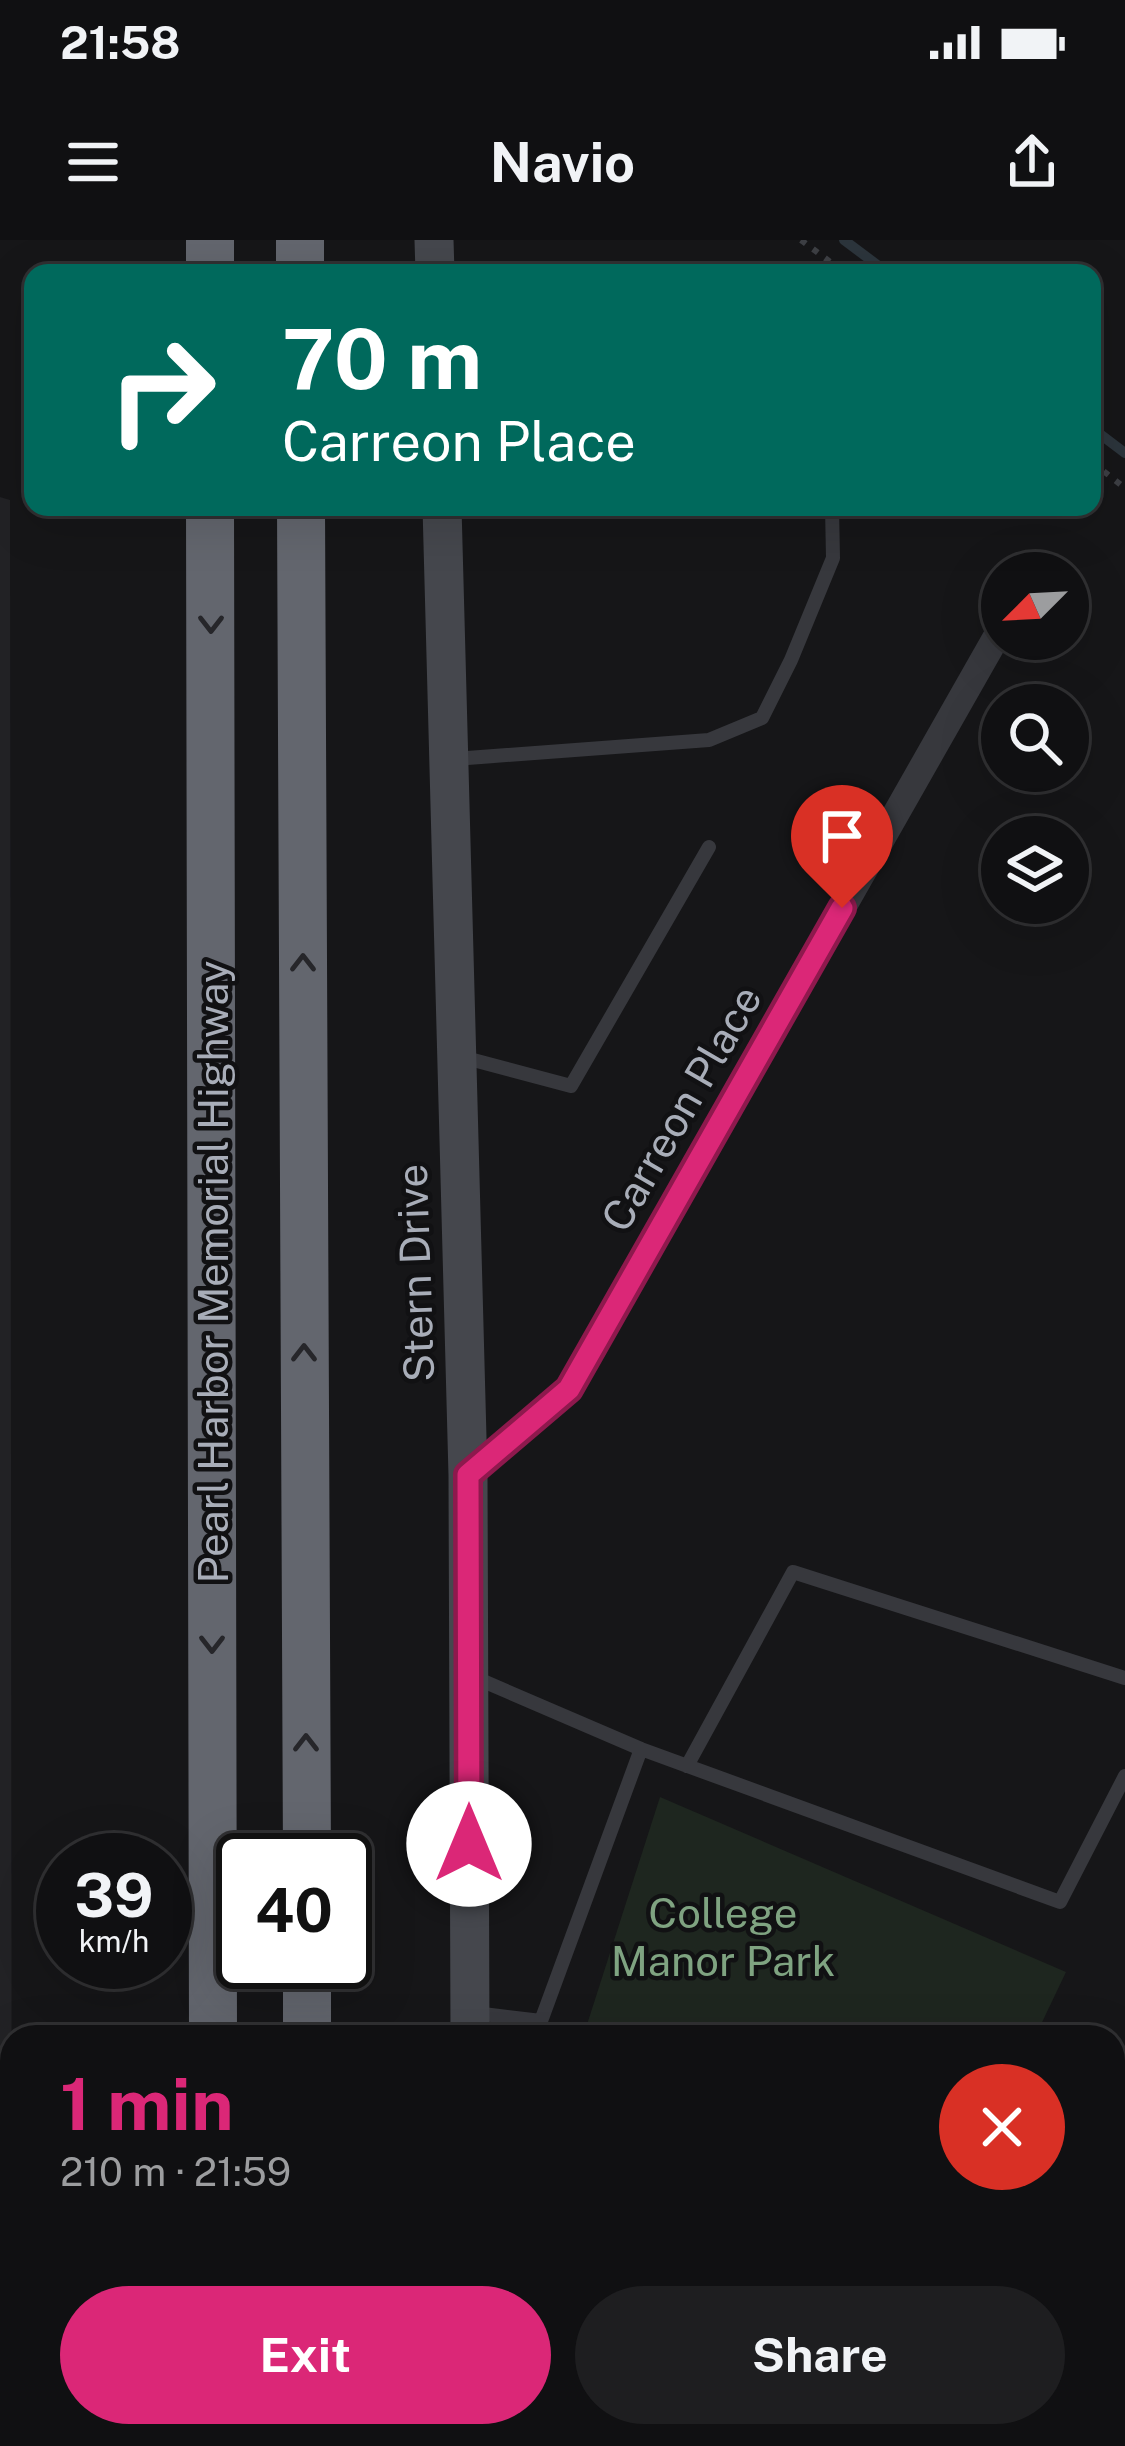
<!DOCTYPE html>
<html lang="en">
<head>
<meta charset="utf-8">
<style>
  :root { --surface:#101012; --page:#1e1e20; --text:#f1f3f6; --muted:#9c9d9f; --line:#303032; --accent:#db2777 }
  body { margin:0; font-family:"Public Sans",sans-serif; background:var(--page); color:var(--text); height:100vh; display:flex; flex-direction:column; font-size:45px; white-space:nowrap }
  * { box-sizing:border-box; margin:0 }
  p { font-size:39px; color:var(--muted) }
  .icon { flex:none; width:66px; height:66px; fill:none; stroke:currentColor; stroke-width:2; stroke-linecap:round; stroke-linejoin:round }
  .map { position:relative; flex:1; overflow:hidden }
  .side { position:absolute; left:0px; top:1785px; width:1125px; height:423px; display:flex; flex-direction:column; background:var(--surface); border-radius:36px 36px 0 0; box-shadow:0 12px 48px #0002,0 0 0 3px var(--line) }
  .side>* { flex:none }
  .guide { position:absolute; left:24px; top:24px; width:1077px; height:252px; border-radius:24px; box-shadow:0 12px 48px #0002,0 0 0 3px var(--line); background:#00695c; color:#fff; overflow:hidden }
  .needle { width:78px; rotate:246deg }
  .buttons { position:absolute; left:981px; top:312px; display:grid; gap:24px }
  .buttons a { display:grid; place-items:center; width:108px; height:108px; border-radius:50%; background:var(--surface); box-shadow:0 12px 48px #0002,0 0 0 3px var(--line); font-size:60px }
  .speed { position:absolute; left:36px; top:1593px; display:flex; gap:24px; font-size:60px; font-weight:700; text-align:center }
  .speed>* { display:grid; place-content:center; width:156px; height:156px; border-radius:50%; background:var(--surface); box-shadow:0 12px 48px #0002,0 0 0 3px var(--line); line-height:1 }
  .speed small { font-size:30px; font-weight:400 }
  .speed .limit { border:6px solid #111; border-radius:18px; background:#fff; color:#111 }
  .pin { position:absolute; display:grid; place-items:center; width:102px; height:102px; color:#fff; margin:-123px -51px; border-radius:50% 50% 50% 0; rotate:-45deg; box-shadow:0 0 12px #0007 }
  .pin .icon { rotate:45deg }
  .me { position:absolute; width:132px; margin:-66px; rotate:0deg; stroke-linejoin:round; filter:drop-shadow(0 0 9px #0008) }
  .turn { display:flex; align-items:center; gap:42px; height:252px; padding:0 60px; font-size:54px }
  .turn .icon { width:156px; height:156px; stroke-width:2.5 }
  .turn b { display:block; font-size:84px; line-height:102px }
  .round { display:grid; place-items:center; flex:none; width:126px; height:126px; border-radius:63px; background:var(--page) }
  .overview { display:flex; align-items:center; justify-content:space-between; height:204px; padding:0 60px }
  h1 { font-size:72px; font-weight:700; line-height:90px; color:var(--accent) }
  .action { display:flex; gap:24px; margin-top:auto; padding:24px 60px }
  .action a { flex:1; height:138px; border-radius:72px; background:var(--accent); color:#fff; font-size:48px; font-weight:700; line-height:138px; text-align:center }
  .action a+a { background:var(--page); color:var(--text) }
  .status { display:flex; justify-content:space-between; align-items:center; height:84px; padding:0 60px; background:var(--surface); direction:ltr }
  .status svg { height:33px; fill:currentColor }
  header { display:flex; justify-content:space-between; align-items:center; height:156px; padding:0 60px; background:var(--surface); font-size:54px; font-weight:700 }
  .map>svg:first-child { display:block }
</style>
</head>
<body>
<div class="status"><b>21:58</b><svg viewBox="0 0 49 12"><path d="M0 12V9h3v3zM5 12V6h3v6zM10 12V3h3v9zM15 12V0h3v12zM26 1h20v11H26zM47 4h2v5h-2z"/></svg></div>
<header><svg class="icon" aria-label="menu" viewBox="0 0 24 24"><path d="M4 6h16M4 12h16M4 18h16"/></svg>Navio<svg class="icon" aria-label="share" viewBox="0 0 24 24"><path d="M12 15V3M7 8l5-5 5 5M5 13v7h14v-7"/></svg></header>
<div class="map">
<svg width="1125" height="2206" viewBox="0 0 1125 2206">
  <rect width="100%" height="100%" fill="#161618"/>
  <path fill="#222225" d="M 0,257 L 10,260 L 12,2206 L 0,2206 Z"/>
  <path fill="#1e261f" d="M 660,1557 L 1066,1732 L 1035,1797 L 583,1797 Z"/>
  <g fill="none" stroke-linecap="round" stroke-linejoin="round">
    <path stroke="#2c353c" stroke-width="10" d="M 844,0 L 888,33
      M 1092,188 L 1125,213"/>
    <path stroke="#3d3f44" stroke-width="6" stroke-dasharray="6 9" stroke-linecap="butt" d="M 801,0 L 845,33
      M 1092,222 L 1125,248"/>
    <path stroke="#37383d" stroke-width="14" d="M 454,519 L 709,500 L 762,478 L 791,420 L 833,318 L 832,267
      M 462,817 L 571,846 L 709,607
      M 641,1509 L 1060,1662 L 1125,1536
      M 687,1526 L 793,1332 L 1125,1438
      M 475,1773 L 541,1781 L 641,1509 L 476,1438"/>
    <path stroke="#37383d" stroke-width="27" d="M 468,1235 L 569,1149 L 1002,387
      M 1113,2160 L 1125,2146
      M 991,2196 L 1022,2206
      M 1076,2206 L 1084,2196"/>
    <path stroke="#45474d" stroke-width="39" d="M 434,0 L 435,33
      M 442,267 L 468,1235 L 470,1797
      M 470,2206 L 470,2196"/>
    <path stroke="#63666e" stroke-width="48" d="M 210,0 L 210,33
      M 300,0 L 300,33
      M 210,267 L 213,1797
      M 301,267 L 307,1620
      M 307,1722 L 307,1797
      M 215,2196 L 215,2206
      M 309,2196 L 309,2206"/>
  </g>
  <defs><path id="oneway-chevron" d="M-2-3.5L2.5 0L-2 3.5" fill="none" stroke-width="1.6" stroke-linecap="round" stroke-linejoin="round" transform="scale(3)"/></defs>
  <g stroke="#26262a">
    <use href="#oneway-chevron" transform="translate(211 384) rotate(90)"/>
    <use href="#oneway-chevron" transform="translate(303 723) rotate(-90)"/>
    <use href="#oneway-chevron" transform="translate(304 1113) rotate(-90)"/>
    <use href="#oneway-chevron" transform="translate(212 1404) rotate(90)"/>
    <use href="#oneway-chevron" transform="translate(306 1503) rotate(-90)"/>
  </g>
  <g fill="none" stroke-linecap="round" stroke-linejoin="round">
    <g stroke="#8e194d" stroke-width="30">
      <path id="route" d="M 469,1604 L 468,1235 L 569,1149 L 842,668"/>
    </g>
    <use href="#route" stroke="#db2777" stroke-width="21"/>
  </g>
  <g text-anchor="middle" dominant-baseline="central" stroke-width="9" stroke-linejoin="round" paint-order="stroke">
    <g font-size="42" fill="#a8adb8" stroke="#111113">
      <text transform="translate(681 868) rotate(-60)">Carreon Place</text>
      <text transform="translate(212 1032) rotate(-90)">Pearl Harbor Memorial Highway</text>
      <text transform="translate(415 1033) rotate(-92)">Stern Drive</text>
    </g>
    <g font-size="42" fill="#7fa381" stroke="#111113">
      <text x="723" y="1672">College<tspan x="723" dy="48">Manor Park</tspan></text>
    </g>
  </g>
</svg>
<div class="buttons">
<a><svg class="needle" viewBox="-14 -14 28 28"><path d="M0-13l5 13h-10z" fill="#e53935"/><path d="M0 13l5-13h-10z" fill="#9c9d9f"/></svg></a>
<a><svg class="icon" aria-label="search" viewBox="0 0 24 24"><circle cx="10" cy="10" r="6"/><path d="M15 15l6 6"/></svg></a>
<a><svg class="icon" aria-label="layers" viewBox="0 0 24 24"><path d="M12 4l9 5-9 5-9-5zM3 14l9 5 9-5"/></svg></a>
</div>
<div class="speed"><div>39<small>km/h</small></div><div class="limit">40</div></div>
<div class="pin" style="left:842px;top:668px;background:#d93025"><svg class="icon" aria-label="arrive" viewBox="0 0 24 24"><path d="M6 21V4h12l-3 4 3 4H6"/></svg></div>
<svg class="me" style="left:469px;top:1604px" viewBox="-20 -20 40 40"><circle r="19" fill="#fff"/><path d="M0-13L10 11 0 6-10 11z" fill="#db2777"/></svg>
<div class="guide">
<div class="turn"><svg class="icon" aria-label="right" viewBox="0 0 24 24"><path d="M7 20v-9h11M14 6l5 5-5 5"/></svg><div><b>70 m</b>Carreon Place</div></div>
</div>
<section class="side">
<div class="overview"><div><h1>1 min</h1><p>210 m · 21:59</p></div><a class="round" style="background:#d93025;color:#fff"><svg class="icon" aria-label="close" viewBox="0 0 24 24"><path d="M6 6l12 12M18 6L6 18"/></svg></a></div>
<div class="action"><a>Exit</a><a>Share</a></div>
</section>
</div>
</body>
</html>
